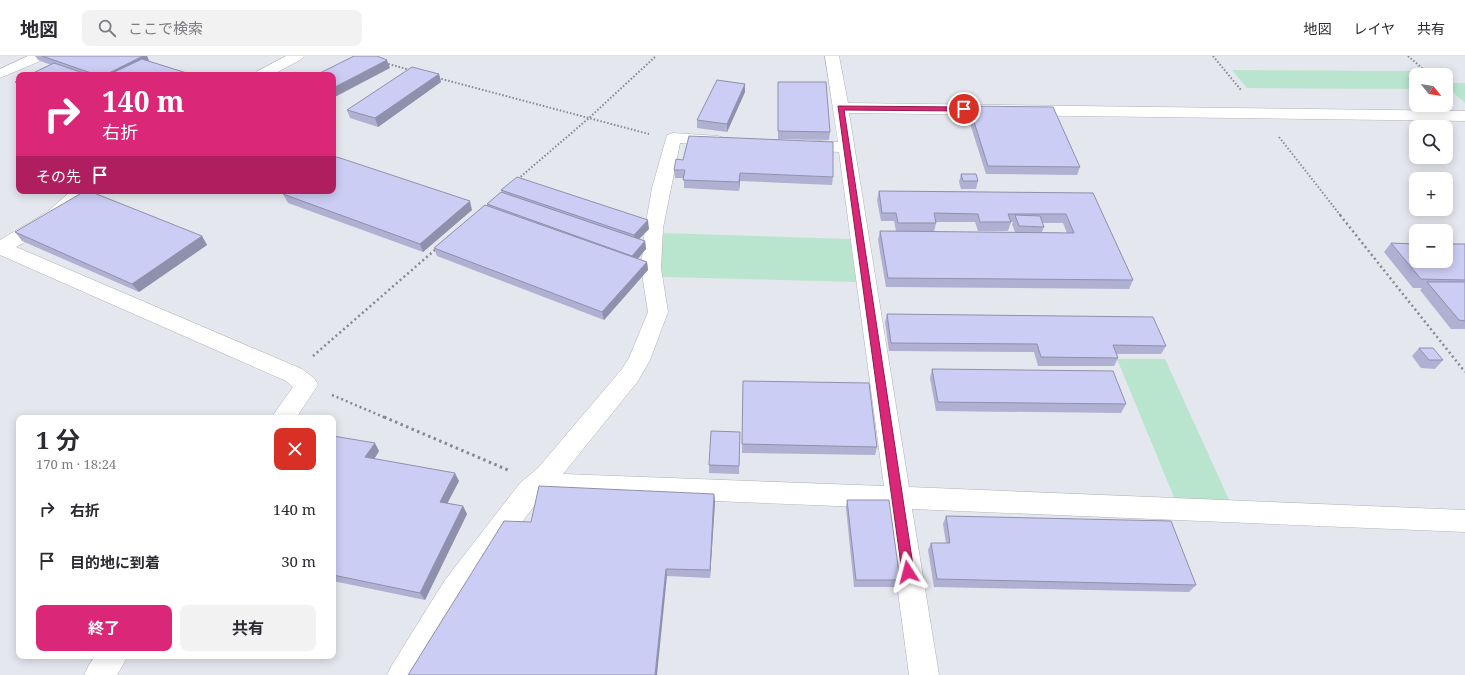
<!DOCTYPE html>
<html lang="ja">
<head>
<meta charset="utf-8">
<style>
  :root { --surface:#fff; --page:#f2f2f3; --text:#2b2b33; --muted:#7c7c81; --line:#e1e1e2; --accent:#db2777 }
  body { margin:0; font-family:"Noto Serif","Noto Sans JP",serif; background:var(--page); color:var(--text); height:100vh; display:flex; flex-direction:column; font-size:15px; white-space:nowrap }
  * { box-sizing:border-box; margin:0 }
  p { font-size:13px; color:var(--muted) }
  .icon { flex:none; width:22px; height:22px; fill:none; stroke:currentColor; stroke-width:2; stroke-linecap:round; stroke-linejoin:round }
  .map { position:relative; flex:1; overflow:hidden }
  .panel { position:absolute; left:16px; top:359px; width:320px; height:244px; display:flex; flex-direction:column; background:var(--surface); border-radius:8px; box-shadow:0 2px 10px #0003 }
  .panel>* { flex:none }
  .guide { position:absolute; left:16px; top:16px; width:320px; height:122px; border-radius:8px; box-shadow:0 2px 10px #0003; background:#db2777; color:#fff; overflow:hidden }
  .needle { width:26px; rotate:120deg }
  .fabs { position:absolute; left:1409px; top:12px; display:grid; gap:8px }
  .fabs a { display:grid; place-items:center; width:44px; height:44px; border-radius:8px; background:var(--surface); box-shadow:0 2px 10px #0003; font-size:20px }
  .pin { position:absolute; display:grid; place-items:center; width:34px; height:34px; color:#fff; margin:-17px; border:2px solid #fff; border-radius:50%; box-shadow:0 1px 4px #0007 }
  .me { position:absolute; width:44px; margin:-22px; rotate:351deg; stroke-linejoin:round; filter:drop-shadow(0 0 3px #0008) }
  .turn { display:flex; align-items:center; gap:14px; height:84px; padding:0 20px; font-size:18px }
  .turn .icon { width:52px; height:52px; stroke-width:2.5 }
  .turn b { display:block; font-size:28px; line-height:34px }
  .then { display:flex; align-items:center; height:38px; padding:0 20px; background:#0003; gap:8px; font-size:15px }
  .round { display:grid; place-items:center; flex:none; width:42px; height:42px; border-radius:8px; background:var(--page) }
  .summary { display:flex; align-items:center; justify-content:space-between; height:68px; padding:0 20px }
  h1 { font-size:24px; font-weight:700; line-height:30px }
  .cta { display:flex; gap:8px; margin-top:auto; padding:8px 20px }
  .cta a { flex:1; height:46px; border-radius:8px; background:var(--accent); color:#fff; font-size:16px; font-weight:700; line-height:46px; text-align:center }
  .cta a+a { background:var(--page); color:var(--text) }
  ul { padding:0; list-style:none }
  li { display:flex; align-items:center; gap:12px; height:52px; padding:0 20px }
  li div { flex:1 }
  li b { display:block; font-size:15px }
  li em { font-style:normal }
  header { display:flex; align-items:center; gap:24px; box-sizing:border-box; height:56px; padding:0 20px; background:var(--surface); border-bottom:1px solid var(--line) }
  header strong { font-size:19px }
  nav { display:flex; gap:22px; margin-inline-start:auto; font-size:14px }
  .search { width:280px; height:36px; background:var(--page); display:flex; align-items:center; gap:10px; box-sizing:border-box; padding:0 14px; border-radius:8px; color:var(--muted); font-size:15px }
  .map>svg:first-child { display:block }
</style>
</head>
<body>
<header>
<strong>地図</strong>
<div class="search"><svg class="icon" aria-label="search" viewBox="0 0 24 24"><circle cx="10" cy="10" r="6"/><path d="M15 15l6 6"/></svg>ここで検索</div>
<nav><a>地図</a><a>レイヤ</a><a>共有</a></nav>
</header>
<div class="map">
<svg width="1465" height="619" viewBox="0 0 1465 619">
  <rect width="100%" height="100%" fill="#e5e7ee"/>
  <path fill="#b9e5cf" d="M 1232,14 L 1421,15 L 1425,19 L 1416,19 L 1416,33 L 1247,32 Z
    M 1446,27 L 1465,27 L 1465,47 L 1446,30 Z
    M 662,177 L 850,183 L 856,226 L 663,221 L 659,210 Z
    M 1117,303 L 1165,303 L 1231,448 L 1176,446 Z"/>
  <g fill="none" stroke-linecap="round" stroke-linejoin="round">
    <g stroke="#afb1b7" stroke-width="1">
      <path id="street" d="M 28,0 L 47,0 L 45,3 L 0,22 L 0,13 Z
        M 286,0 L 304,0 L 302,3 L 272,19 L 254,19 L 256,16 Z
        M 825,0 L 839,0 L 848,47 L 1465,55 L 1465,65 L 849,57 L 909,431 L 1465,454 L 1465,476 L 912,453 L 939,619 L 909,619 L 887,452 L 543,438 L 465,542 L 419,619 L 387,619 L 392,609 L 445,524 L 520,427 L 538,412 L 622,313 L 629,302 L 648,256 L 641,212 L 645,172 L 652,132 L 667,79 L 673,77 L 718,80 L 724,82 L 726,85 L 724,88 L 718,90 L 680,87 L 663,172 L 661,212 L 668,256 L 650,304 L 638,325 L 563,418 L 884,430 L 839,96 L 797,93 L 795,89 L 797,85 L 803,84 L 838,86 Z
        M 71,135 L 90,135 C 72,161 42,177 16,191 L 302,313 L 315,323 L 318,329 L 296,362 L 271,362 L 293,331 L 286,325 L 0,199 L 0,184 L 47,156 Z
        M 95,600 L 128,600 L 117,619 L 84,619 L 89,609 Z"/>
    </g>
    <path stroke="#86888d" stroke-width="2" stroke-dasharray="1.5 2" stroke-linecap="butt" d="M 1213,0 L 1241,34
      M 1408,0 L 1430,19
      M 385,7 L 410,14
      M 438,22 L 649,78
      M 1279,81 L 1341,160
      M 518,123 L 589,62 L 656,0"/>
    <path stroke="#86888d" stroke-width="2.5" stroke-dasharray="2 3" stroke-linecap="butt" d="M 1340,159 L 1465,316
      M 313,300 L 436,193
      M 332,339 L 386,362"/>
    <path stroke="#86888d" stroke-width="3" stroke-dasharray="2.5 3.5" stroke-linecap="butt" d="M 384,361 L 508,414"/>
    <use href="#street" fill="#fff" fill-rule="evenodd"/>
  </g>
  <path fill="#afb0d2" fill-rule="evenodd" d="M 35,0 L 147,0 L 149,5 L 193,19 L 29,19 L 51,9 L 38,4 Z
    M 439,18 L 441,26 L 378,71 L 350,62 L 347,54 Z
    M 19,24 L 19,32 L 15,26 Z
    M 778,26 L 830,76 L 829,84 L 778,83 Z
    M 745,36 L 727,76 L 697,72 L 697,64 Z
    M 969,50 L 1080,111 L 1077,119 L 986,118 L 967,58 Z
    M 674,114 L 833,121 L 832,129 L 740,125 L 739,135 L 684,132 L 684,122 L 675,122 Z
    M 961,118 L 978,125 L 976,133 L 961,133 L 959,126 Z
    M 501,134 L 649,173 L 639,183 L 645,185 L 646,193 L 638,203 L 647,206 L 648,214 L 604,264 L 437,200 L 434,192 L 487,149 L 487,148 L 502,136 Z
    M 879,135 L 1093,137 L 1133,224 L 1129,233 L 886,231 L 878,184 L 880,175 L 896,175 L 894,165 L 881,165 L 877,144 ZM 936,166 L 975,166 L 978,175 L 1008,175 L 1011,166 L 1013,166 L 1012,168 L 1015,176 L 934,176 L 936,167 ZM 1042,167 L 1063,167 L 1067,177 L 1042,176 L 1044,171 Z
    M 283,138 L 472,154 L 423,196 L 288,147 Z
    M 15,176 L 202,180 L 207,189 L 139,236 L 22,185 Z
    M 1391,187 L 1465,188 L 1465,273 L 1451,273 L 1420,234 L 1422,232 L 1413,232 L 1384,196 Z
    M 887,258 L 1166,290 L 1161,298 L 1116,298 L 1118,302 L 1114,310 L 1038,310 L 1034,296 L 889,295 L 885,266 Z
    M 1419,292 L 1443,304 L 1435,313 L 1421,312 L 1412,300 Z
    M 932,313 L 1126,348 L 1121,357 L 936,355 L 930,322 Z
    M 743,325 L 877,391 L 875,399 L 742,397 Z
    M 740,376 L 739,418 L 709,417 L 709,409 Z
    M 333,380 L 379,395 L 374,403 L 459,425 L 447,447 L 463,450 L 467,458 L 425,544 L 333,525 Z
    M 714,438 L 715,446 L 710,522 L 667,520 L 531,466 Z
    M 847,444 L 900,524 L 898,531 L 854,531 L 846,452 Z
    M 946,460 L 1196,529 L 1189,536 L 934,531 L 928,494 L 931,487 L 946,487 L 943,468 Z"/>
  <path fill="#8f90ab" d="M 143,0 L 147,0 L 150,7 L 126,19 L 105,19 Z
    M 387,4 L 390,12 L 333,42 L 333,32 Z
    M 439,18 L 441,26 L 378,71 L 375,62 Z
    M 745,28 L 745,36 L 727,76 L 727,68 Z
    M 740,117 L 740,125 L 739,135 L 739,126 Z
    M 470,145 L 472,154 L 423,196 L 420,188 Z
    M 648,164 L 649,173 L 635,187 L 634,179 Z
    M 202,180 L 207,189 L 139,236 L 132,228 Z
    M 645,185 L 646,193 L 633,208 L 632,200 Z
    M 647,206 L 648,214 L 604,264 L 602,256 Z
    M 375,387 L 379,395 L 370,410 L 365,401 Z
    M 455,417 L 459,425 L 444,454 L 440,446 Z
    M 714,438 L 715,446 L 710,522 L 710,514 Z
    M 463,450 L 467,458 L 425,544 L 420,537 Z
    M 666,513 L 667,520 L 657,619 L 655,619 Z"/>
  <path fill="#cccdf4" stroke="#8f90ab" d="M 42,0 L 143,0 L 105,19 L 97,19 Z
    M 354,0 L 377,0 L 387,4 L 333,32 L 333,19 L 316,19 Z
    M 142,3 L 193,19 L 108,19 Z
    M 54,7 L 89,19 L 29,19 Z
    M 412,11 L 439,18 L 375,62 L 347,54 Z
    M 19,24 L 19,27 L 15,26 Z
    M 717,24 L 745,28 L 727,68 L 697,64 Z
    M 778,26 L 826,26 L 830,76 L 778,75 Z
    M 969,50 L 1053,51 L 1080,111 L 988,110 Z
    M 689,80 L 833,86 L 833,121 L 740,117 L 739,126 L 683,124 L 685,114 L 674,114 L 676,103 L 683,104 Z
    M 337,101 L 470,145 L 420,188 L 283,138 L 288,135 L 333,135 L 333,104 Z
    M 961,118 L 976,118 L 978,125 L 963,125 Z
    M 517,121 L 648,164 L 634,179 L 501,134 Z
    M 85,135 L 89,135 L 202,180 L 132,228 L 15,176 Z
    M 879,135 L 1093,137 L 1133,224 L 888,222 L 880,175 L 1074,177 L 1066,158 L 1008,158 L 1011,166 L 980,166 L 978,158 L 934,157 L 936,167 L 898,167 L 896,157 L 882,157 Z
    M 501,136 L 645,185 L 632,200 L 487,148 Z
    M 485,149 L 647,206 L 602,256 L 434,192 Z
    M 1015,159 L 1040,160 L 1044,171 L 1019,170 Z
    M 1391,187 L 1416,188 L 1416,205 L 1446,205 L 1446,188 L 1465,188 L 1465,224 L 1421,223 Z
    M 1427,226 L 1465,226 L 1465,265 L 1459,264 Z
    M 887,258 L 1153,261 L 1166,290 L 1113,289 L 1118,302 L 1041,301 L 1037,288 L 891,287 Z
    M 1419,292 L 1433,292 L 1443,304 L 1429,304 Z
    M 932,313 L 1113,315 L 1126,348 L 938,346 Z
    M 743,325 L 869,327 L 877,391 L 742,388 Z
    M 711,375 L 740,376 L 739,410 L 709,409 Z
    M 333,380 L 375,387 L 365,401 L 455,417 L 440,446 L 463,450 L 420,537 L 333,519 Z
    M 539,430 L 714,438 L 710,514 L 666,513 L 655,619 L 408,619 L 504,465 L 531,466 Z
    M 847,444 L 889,444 L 900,524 L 856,524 Z
    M 946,460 L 1171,465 L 1196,529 L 937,523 L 931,487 L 950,487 Z"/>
  <path fill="#db2777" stroke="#8e194d" d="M 838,50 L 964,51 L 968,53 L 964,55 L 844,54 L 914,516 L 912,519 L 908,521 L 904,519 L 902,516 Z"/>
</svg>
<div class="fabs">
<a><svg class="needle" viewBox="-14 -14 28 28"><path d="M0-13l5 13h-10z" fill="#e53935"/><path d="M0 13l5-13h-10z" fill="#7c7c81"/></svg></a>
<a><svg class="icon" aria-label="search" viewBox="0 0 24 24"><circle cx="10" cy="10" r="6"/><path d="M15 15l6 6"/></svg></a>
<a>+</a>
<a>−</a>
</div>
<div class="pin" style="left:964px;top:53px;background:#d93025"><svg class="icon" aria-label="arrive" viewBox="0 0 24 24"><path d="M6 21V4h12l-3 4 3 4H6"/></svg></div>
<svg class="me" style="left:908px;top:516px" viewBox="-20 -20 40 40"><path d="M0-17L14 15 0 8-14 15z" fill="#db2777" stroke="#fff" stroke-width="4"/></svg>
<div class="guide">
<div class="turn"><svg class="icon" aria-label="right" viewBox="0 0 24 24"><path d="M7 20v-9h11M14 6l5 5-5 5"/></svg><div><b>140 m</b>右折</div></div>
<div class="then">その先<svg class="icon" aria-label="arrive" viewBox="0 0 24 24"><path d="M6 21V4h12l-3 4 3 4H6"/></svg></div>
</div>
<section class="panel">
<div class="summary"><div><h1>1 分</h1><p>170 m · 18:24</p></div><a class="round" style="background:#d93025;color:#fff"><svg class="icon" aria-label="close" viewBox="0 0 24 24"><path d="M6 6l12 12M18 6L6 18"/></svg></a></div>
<ul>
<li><svg class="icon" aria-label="right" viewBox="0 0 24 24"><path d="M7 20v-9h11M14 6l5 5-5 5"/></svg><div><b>右折</b></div><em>140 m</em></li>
<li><svg class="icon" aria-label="arrive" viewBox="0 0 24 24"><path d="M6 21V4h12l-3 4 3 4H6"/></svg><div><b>目的地に到着</b></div><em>30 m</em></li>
</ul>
<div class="cta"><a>終了</a><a>共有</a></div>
</section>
</div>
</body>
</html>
